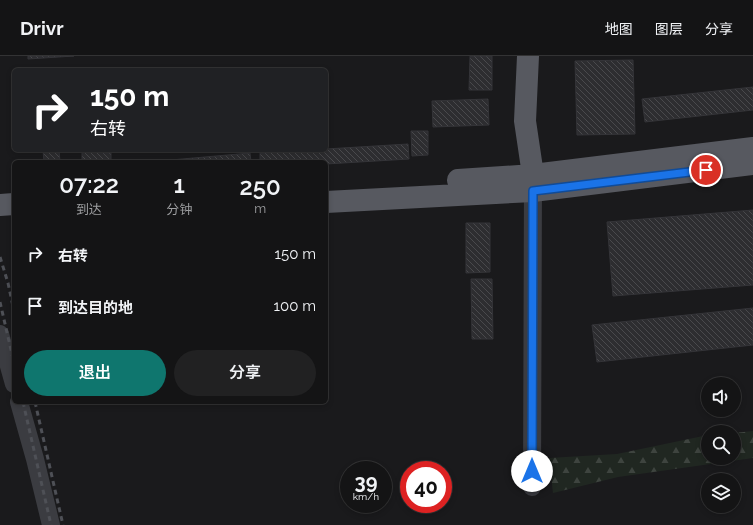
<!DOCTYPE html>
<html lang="zh">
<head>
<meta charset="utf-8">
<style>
  :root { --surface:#141415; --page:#212122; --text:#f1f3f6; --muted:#9d9ea0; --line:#333334; --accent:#0f766e }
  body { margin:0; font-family:Raleway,"Noto Sans SC",sans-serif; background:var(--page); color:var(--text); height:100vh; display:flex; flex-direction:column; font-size:15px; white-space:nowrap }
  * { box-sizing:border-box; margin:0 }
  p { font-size:13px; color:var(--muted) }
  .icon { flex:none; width:22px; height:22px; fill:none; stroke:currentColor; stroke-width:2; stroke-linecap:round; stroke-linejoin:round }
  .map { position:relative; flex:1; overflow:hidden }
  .sheet { position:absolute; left:12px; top:104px; width:316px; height:244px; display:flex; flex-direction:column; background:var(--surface); border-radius:6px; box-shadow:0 2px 6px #0003,0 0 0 1px var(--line) }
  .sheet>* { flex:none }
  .banner { position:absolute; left:12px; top:12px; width:316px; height:84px; border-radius:6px; box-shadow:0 2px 6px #0003,0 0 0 1px var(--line); background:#202124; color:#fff; overflow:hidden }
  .fabs { position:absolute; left:701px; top:321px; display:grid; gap:8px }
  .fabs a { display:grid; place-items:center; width:40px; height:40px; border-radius:50%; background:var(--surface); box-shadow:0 2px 6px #0003,0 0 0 1px var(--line); font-size:20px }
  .speed { position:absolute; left:340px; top:405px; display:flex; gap:8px; font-size:20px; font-weight:700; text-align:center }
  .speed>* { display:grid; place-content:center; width:52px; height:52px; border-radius:50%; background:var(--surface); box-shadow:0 2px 6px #0003,0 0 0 1px var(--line); line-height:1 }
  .speed small { font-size:10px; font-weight:400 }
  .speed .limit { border:6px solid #d22; background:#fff; color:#111 }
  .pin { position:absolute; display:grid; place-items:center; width:34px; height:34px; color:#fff; margin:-17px; border:2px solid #fff; border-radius:50%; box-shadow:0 1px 4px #0007 }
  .me { position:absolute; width:44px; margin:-22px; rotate:0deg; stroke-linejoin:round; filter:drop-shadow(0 0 3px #0008) }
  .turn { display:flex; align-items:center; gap:14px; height:84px; padding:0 12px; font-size:18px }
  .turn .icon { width:52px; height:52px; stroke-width:2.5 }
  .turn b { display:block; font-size:28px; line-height:34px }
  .eta { display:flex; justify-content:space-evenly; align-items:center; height:68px; text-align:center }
  .eta b { font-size:24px; font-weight:600; line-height:28px }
  .button { display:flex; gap:8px; margin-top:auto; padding:8px 12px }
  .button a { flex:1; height:46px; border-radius:24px; background:var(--accent); color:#fff; font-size:16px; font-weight:600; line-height:46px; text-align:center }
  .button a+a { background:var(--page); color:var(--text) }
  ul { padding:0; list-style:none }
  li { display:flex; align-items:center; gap:12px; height:52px; padding:0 12px }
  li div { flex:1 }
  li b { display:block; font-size:15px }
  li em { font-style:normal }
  header { display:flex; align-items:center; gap:24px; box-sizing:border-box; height:56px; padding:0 20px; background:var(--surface); border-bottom:1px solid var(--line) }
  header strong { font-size:19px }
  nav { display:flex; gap:22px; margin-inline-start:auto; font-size:14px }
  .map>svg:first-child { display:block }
</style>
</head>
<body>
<header>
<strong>Drivr</strong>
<nav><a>地图</a><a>图层</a><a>分享</a></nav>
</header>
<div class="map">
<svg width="753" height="469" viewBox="0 0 753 469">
  <defs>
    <pattern id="forest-firs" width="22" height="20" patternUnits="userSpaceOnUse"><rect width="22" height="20" fill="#202721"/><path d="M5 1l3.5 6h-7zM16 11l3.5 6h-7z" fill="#3e443f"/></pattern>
    <pattern id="building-back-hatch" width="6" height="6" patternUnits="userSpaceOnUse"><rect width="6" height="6" fill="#2d2d30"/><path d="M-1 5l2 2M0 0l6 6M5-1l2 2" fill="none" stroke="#49494c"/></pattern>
  </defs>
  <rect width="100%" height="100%" fill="#1a1a1c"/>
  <path fill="url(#forest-firs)" d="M 753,375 L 753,402 L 618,421 L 553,437 L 549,402 L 617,398 L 708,379 L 708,402 L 734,402 L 734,377 Z"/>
  <path fill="url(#building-back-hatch)" stroke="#343438" d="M 28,0 L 74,0 L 28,3 Z
    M 470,0 L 492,0 L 492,34 L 469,34 Z
    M 633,4 L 635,78 L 577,79 L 575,5 Z
    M 753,31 L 753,54 L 645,66 L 642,43 Z
    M 488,43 L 489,69 L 433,71 L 432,45 Z
    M 411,75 L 428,75 L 428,99 L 412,100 Z
    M 408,88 L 409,103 L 326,108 L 326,106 L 260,106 L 260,97 L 326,94 L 326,93 Z
    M 43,94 L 59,94 L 60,106 L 44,106 Z
    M 82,96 L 111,97 L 111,106 L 82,106 Z
    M 250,97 L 251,106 L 172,106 L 171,104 Z
    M 753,154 L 753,229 L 613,240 L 607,166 Z
    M 466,167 L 490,167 L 490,216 L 466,217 Z
    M 471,223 L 492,223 L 493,283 L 472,283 Z
    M 753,252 L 753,289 L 597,306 L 592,269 Z"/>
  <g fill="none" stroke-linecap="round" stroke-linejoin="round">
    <path stroke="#3b3c41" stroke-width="18" d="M 0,278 L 14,328
      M 19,346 L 35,403 L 51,469
      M 532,431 L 533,122"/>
    <path stroke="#575960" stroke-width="22" d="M 528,0 L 525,65 L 533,119
      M 458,124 L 533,119 L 753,92
      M 326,146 L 533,135 L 753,108
      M 0,149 L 14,148"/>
    <path stroke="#4e5056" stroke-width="3" stroke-dasharray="5 4" stroke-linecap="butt" d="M 0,201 L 8,227 L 14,255
      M 0,246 L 14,307
      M 23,346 L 51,469
      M 35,346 L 63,469"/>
  </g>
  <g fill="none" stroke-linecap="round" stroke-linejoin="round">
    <g stroke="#114b97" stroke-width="10">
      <path id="route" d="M 532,415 L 533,135 L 706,114"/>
    </g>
    <use href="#route" stroke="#1a73e8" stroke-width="7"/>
  </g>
</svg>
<div class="fabs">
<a><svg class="icon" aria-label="sound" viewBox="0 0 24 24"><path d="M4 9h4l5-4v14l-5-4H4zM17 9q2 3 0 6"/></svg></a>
<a><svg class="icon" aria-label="search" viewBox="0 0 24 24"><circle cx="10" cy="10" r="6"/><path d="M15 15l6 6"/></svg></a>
<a><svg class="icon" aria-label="layers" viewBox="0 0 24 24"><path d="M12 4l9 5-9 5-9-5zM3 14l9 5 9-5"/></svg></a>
</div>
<div class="speed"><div>39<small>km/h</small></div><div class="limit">40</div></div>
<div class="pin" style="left:706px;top:114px;background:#d93025"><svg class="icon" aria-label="arrive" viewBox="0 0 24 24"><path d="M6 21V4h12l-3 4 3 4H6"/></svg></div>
<svg class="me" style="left:532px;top:415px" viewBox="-20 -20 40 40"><circle r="19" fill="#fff"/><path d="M0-13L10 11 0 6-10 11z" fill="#1a73e8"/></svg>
<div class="banner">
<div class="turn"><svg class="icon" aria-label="right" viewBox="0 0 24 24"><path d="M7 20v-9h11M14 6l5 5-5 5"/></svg><div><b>150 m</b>右转</div></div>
</div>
<section class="sheet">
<div class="eta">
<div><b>07:22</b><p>到达</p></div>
<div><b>1</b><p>分钟</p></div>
<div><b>250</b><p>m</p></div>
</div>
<ul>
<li><svg class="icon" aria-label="right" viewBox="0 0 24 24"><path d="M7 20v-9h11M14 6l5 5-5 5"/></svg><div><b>右转</b></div><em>150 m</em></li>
<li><svg class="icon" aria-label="arrive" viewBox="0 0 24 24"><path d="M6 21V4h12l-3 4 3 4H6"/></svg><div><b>到达目的地</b></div><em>100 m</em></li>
</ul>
<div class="button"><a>退出</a><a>分享</a></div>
</section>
</div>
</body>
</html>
